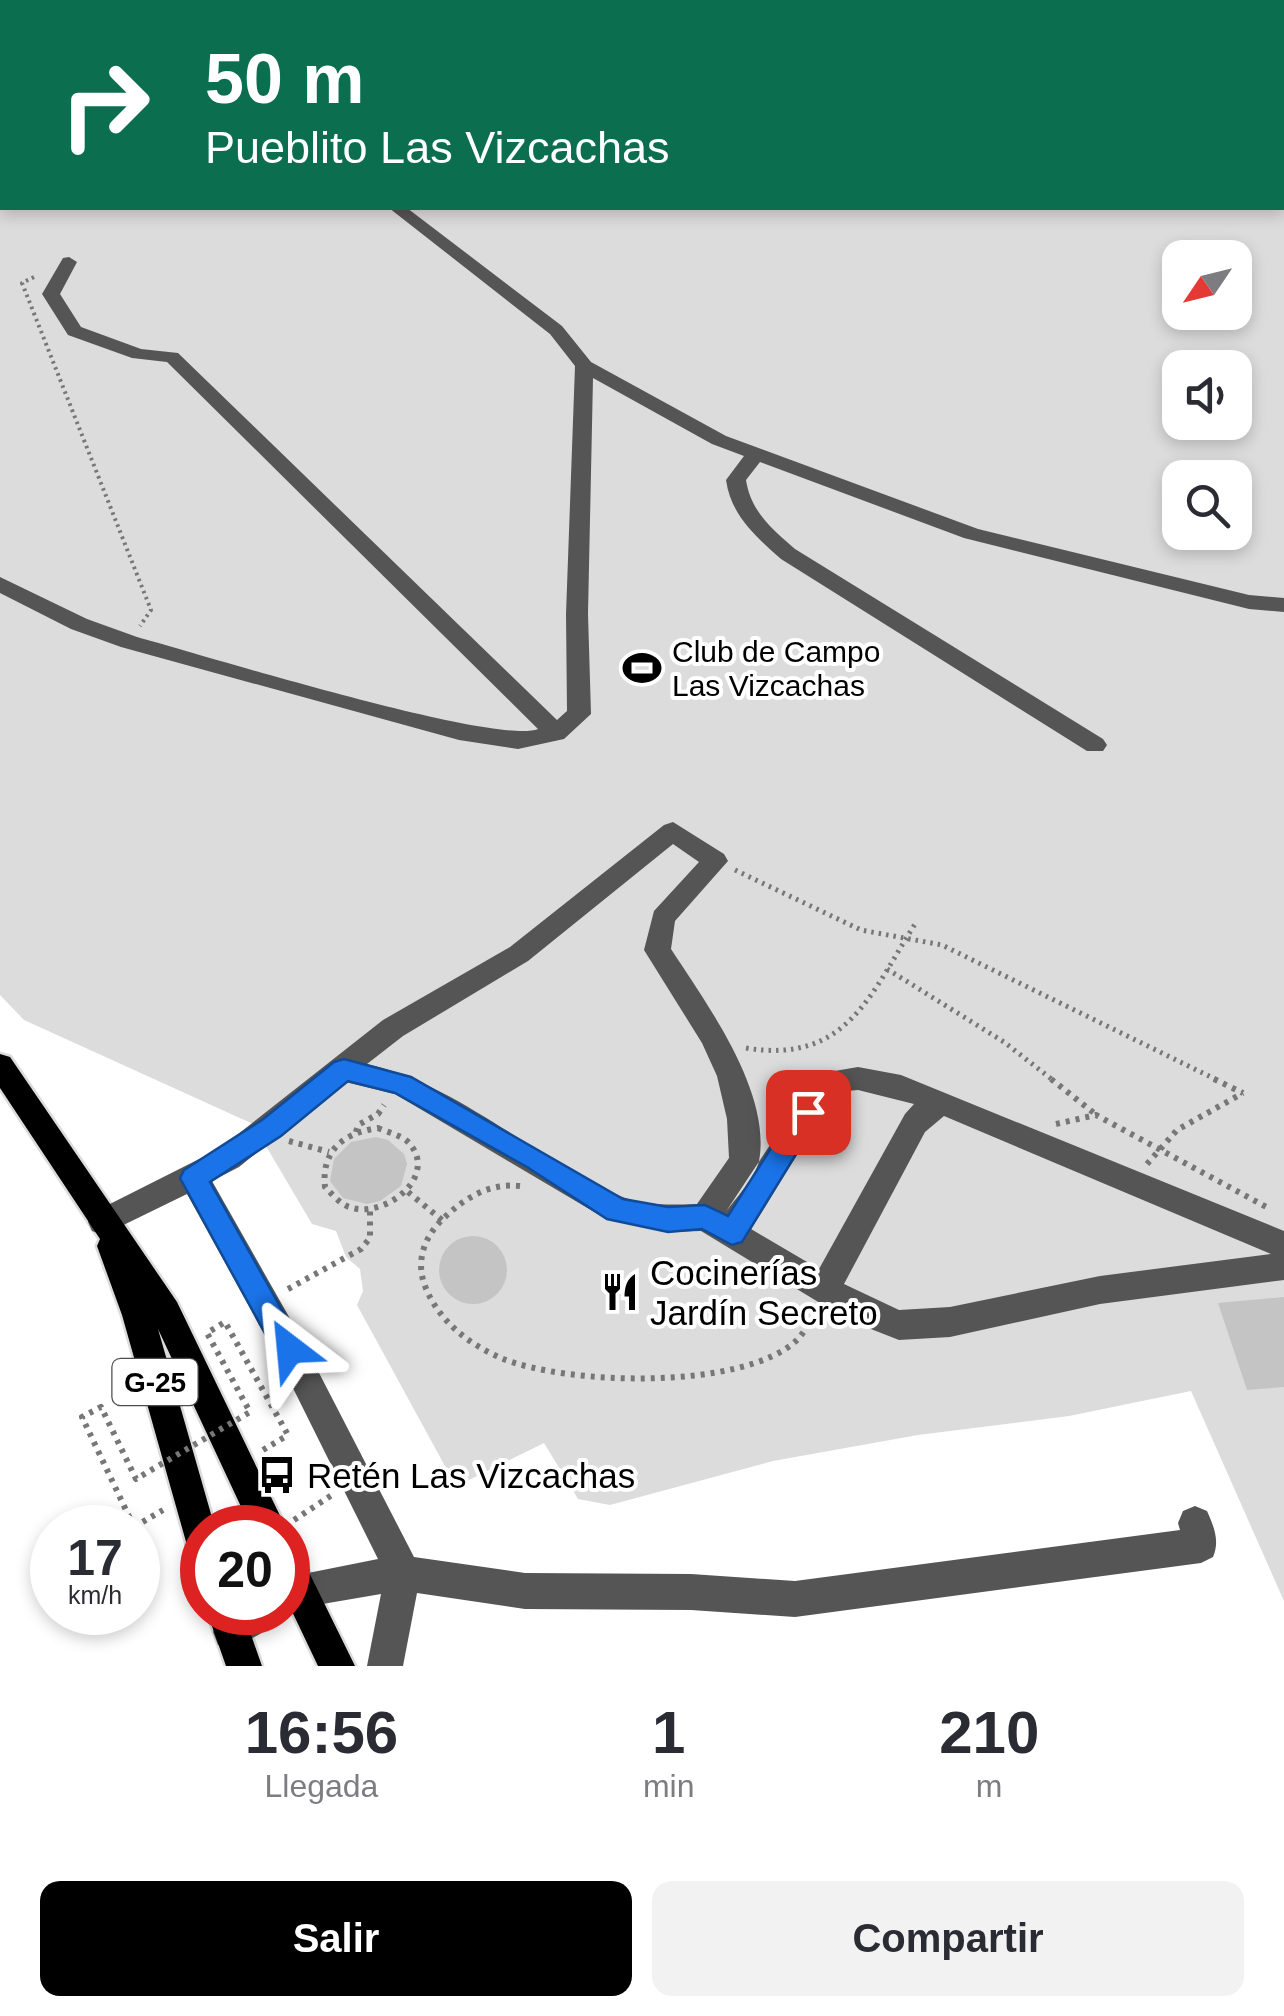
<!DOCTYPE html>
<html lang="es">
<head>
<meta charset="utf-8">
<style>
  :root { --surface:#fff; --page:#f2f2f3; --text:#2b2b33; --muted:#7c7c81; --accent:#000 }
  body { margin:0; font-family:Helvetica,sans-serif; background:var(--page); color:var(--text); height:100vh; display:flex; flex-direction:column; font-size:38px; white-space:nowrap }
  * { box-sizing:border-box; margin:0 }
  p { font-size:32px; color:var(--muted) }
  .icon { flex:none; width:55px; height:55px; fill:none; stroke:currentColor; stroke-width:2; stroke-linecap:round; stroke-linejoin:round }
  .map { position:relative; height:1666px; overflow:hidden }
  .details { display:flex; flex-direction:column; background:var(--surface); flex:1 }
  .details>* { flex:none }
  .guide { position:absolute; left:0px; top:0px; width:1285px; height:210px; box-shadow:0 5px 15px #0003; background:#0b6e4f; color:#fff; overflow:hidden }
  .needle { width:65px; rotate:235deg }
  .fabs { position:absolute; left:1162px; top:240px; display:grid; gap:20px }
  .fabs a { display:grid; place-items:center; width:90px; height:90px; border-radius:20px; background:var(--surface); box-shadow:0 5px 15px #0003; font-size:50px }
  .speed { position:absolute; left:30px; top:1505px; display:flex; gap:20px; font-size:50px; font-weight:700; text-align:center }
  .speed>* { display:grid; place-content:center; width:130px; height:130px; border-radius:50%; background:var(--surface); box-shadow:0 5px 15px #0003; line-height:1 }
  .speed small { font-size:25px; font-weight:400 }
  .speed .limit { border:15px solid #d22; background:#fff; color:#111 }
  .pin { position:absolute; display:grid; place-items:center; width:85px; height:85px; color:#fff; margin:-42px; border-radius:20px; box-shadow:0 5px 15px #0006 }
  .me { position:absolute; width:110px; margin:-55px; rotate:331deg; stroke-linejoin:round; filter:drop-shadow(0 0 8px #0008) }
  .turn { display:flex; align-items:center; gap:35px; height:210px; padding:0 40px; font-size:45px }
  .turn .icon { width:130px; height:130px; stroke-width:2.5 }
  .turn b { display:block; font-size:70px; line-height:85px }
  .eta { display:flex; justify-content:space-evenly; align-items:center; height:170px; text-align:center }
  .eta b { font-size:60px; font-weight:800; line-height:70px }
  .cta { display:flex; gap:20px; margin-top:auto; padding:20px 40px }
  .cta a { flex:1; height:115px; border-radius:20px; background:var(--accent); color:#fff; font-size:40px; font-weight:800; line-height:115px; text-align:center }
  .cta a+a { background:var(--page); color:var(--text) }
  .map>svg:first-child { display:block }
</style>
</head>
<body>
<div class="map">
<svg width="1284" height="1666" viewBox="0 0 1284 1666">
  <rect width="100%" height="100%" fill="#fff"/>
  <path fill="#dcdcdc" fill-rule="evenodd" d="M 0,0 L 1284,0 L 1284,1601 L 1191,1391 L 1069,1416 L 918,1435 L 773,1461 L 610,1505 L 578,1499 L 544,1443 L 465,1482 L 452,1479 L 357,1305 L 363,1291 L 360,1269 L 346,1257 L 336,1231 L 312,1224 L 253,1124 L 24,1020 L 0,995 ZM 2,2 L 1282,2 L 1282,208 L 2,208 ZM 1180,258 L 1235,258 L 1235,312 L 1180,312 ZM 1180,368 L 1235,368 L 1235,422 L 1180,422 ZM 1180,478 L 1235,478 L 1235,532 L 1180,532 Z"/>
  <path fill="#c4c4c4" d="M 376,1137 L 388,1140 L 404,1154 L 407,1164 L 401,1186 L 380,1201 L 367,1204 L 343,1198 L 330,1181 L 334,1159 L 351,1142 Z
    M439 1270a34 34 0 1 1 68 0a34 34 0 1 1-68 0Z
    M 1284,1297 L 1284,1387 L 1247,1390 L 1218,1303 Z"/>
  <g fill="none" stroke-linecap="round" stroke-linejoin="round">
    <g stroke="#dbdbdb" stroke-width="5">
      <path id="major" d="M 0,1054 L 10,1057 L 177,1302 L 286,1528 L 251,1528 L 158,1329 L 215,1528 L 202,1528 L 202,1561 L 190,1556 L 122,1315 L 97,1246 L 100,1239 L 0,1088 Z
        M 288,1548 L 300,1554 L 355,1666 L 318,1666 L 288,1603 Z
        M 207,1612 L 243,1612 L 262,1666 L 226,1666 Z"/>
    </g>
    <path stroke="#777" stroke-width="4" stroke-dasharray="2.5 4" stroke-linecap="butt" d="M 34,277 L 22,283 L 151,610 L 140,626"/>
    <path stroke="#777" stroke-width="5" stroke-dasharray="2.5 5" stroke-linecap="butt" d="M 735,870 L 861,930 L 942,945 L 1219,1081
      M 887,969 L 1004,1042 L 1054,1081
      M 746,1048 C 849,1065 872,990 917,921"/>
    <path stroke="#777" stroke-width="6" stroke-dasharray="4 6" stroke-linecap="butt" d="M 1051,1079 L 1094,1113
      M 1214,1079 L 1243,1093
      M 1056,1124 L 1096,1115 L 1270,1209
      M 378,1128 C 387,1132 400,1135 407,1141 C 442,1175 384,1220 349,1207 C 340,1204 332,1194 325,1187 C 321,1150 344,1133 378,1128 Z
      M 356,1132 L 358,1125 L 378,1114 L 384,1105
      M 289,1141 L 329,1152
      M 1147,1164 L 1177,1130 L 1243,1093
      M 520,1186 C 490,1183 466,1197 445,1217 C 425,1235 415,1260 425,1286 C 438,1320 468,1344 501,1358 C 565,1385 743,1391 797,1340 C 804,1333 809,1323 815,1315
      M 408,1192 L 442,1220
      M 288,1289 L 361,1249 L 370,1238 L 370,1211
      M 263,1450 L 288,1435
      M 294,1520 L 335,1493
      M 134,1527 L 163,1510"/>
    <path fill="#555" fill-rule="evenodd" d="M 73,0 L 89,0 L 91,2 L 75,2 Z
      M 1074,0 L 1095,0 L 1097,2 L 1076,2 Z
      M 1121,0 L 1142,0 L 1144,2 L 1123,2 Z
      M 1282,38 L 1284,38 L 1284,46 L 1282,46 Z
      M 1282,61 L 1284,61 L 1284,69 L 1282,69 Z
      M 389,208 L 407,208 L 562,326 L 591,362 L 726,436 L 978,529 L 1249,595 L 1284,598 L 1284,612 L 1249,609 L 964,538 L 760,462 L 746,480 C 751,512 772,529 795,549 L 1103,739 L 1107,745 L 1103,751 L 1087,751 L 781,559 C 755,536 731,515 726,480 L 744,456 L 712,444 L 593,378 L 588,614 L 591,714 L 564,739 L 518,749 L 459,740 L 121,647 L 71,629 L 0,593 L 0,577 L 87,619 L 137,637 C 200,654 496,746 538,729 L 167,362 L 132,358 L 68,335 L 42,294 L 63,258 L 69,257 L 77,262 L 60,294 L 81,327 L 141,349 L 178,353 L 557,720 L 567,711 L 566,614 L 575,366 L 550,334 Z
      M 673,822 L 724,854 L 728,861 L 675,921 L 671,949 C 706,1003 772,1092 759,1161 C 755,1178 735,1199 725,1213 L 817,1074 L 858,1067 L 901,1075 L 1284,1231 L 1284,1280 L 1100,1304 L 950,1337 L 899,1340 L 848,1320 L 701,1231 L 668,1232 L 606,1219 L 395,1094 L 345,1082 L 239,1167 L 212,1181 L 301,1338 L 414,1557 L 525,1573 L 691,1574 L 795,1581 L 1180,1530 L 1178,1523 L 1183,1511 L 1195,1506 L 1207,1511 C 1214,1527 1220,1541 1213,1557 L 1201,1563 L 795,1617 L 691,1610 L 525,1609 L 417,1593 L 403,1666 L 367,1666 L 381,1594 L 305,1607 L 288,1615 L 282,1612 L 288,1612 L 288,1577 L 378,1559 L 279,1360 L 187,1194 L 103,1235 L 92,1231 L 88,1222 L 92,1213 L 219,1149 L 383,1020 L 510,947 L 664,825 ZM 673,844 L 699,862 L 654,911 L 644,950 L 702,1043 L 717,1076 L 727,1119 L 729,1158 L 697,1204 C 672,1205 643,1206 620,1196 C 533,1158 461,1086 367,1064 L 403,1036 L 528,961 ZM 858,1090 L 914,1104 L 905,1114 L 819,1269 L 751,1229 L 836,1092 ZM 944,1116 L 1271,1254 L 1100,1276 L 950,1307 L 899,1310 L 844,1284 L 925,1132 Z
      M 229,1612 L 281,1612 L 276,1625 L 231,1650 L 218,1645 L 213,1632 L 218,1619 Z"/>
    <use href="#major" fill="#000" fill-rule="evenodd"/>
    <path stroke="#777" stroke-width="6" stroke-dasharray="4 6" stroke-linecap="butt" d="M 134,1527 L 82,1417 L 101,1407 L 136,1479 L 250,1412 L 207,1333 L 225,1322 L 288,1435"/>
  </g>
  <path fill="#1a73e8" stroke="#114b97" stroke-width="2.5" d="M 344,1059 L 411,1077 L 623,1199 L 668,1207 L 705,1205 L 728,1216 L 799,1104 L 808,1101 L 818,1104 L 822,1112 L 742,1242 L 732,1245 L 702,1229 L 668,1232 L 607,1219 L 527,1167 L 395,1093 L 348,1081 L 281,1136 L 210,1182 L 304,1349 L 300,1359 L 290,1363 L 279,1359 L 180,1178 L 184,1170 L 262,1120 L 334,1062 Z"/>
  <defs>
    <g id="stadium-bare" transform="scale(3)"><path d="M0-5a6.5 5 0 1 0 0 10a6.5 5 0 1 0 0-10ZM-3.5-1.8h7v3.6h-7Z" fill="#000" stroke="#fff" stroke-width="2.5" paint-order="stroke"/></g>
    <g id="restaurant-bare" transform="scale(3)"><path d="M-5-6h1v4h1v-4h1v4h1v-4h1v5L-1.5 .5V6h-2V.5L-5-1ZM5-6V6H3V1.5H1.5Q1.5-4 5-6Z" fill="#000" stroke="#fff" stroke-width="2.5" paint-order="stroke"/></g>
    <g id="bus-bare" transform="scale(3)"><path d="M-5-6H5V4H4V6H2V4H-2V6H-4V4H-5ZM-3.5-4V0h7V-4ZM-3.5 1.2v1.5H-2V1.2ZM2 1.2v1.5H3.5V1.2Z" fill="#000" stroke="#fff" stroke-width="2.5" paint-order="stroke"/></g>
  </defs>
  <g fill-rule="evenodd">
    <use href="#stadium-bare" x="642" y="668"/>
    <use href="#restaurant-bare" x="620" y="1292"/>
    <use href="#bus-bare" x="277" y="1475"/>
  </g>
  <g text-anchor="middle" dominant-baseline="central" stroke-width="8" stroke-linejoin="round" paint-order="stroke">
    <rect fill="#fff" stroke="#4c4c4c" stroke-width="2.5" x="112.5" y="1359" width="85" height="46" rx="8"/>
    <g font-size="28" font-weight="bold" fill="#000">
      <text x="155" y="1382">G-25</text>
    </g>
    <g font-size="30" fill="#000" stroke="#fff" text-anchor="start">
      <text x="672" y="651">Club de Campo<tspan x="672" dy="34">Las Vizcachas</tspan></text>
    </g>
    <g font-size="35" fill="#000" stroke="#fff" text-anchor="start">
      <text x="650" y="1272">Cocinerías<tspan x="650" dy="40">Jardín Secreto</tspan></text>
      <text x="307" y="1475">Retén Las Vizcachas</text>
    </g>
  </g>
</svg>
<div class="fabs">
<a><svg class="needle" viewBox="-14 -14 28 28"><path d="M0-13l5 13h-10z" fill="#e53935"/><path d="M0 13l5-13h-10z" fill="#7c7c81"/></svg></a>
<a><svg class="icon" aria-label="sound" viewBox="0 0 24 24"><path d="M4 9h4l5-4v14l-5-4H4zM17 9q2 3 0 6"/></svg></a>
<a><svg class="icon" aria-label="search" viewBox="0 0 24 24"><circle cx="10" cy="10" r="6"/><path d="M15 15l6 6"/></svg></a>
</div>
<div class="speed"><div>17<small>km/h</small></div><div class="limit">20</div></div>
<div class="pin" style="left:808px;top:1112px;background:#d93025"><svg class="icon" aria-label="arrive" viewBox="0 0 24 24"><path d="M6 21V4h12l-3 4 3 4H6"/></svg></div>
<svg class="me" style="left:290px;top:1349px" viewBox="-20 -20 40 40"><path d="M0-17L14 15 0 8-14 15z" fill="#1a73e8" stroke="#fff" stroke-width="4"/></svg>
<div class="guide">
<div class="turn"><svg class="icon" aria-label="right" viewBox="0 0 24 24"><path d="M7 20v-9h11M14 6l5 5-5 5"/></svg><div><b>50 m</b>Pueblito Las Vizcachas</div></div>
</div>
</div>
<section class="details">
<div class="eta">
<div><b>16:56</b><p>Llegada</p></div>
<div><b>1</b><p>min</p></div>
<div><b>210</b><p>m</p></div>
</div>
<div class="cta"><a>Salir</a><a>Compartir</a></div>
</section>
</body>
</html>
